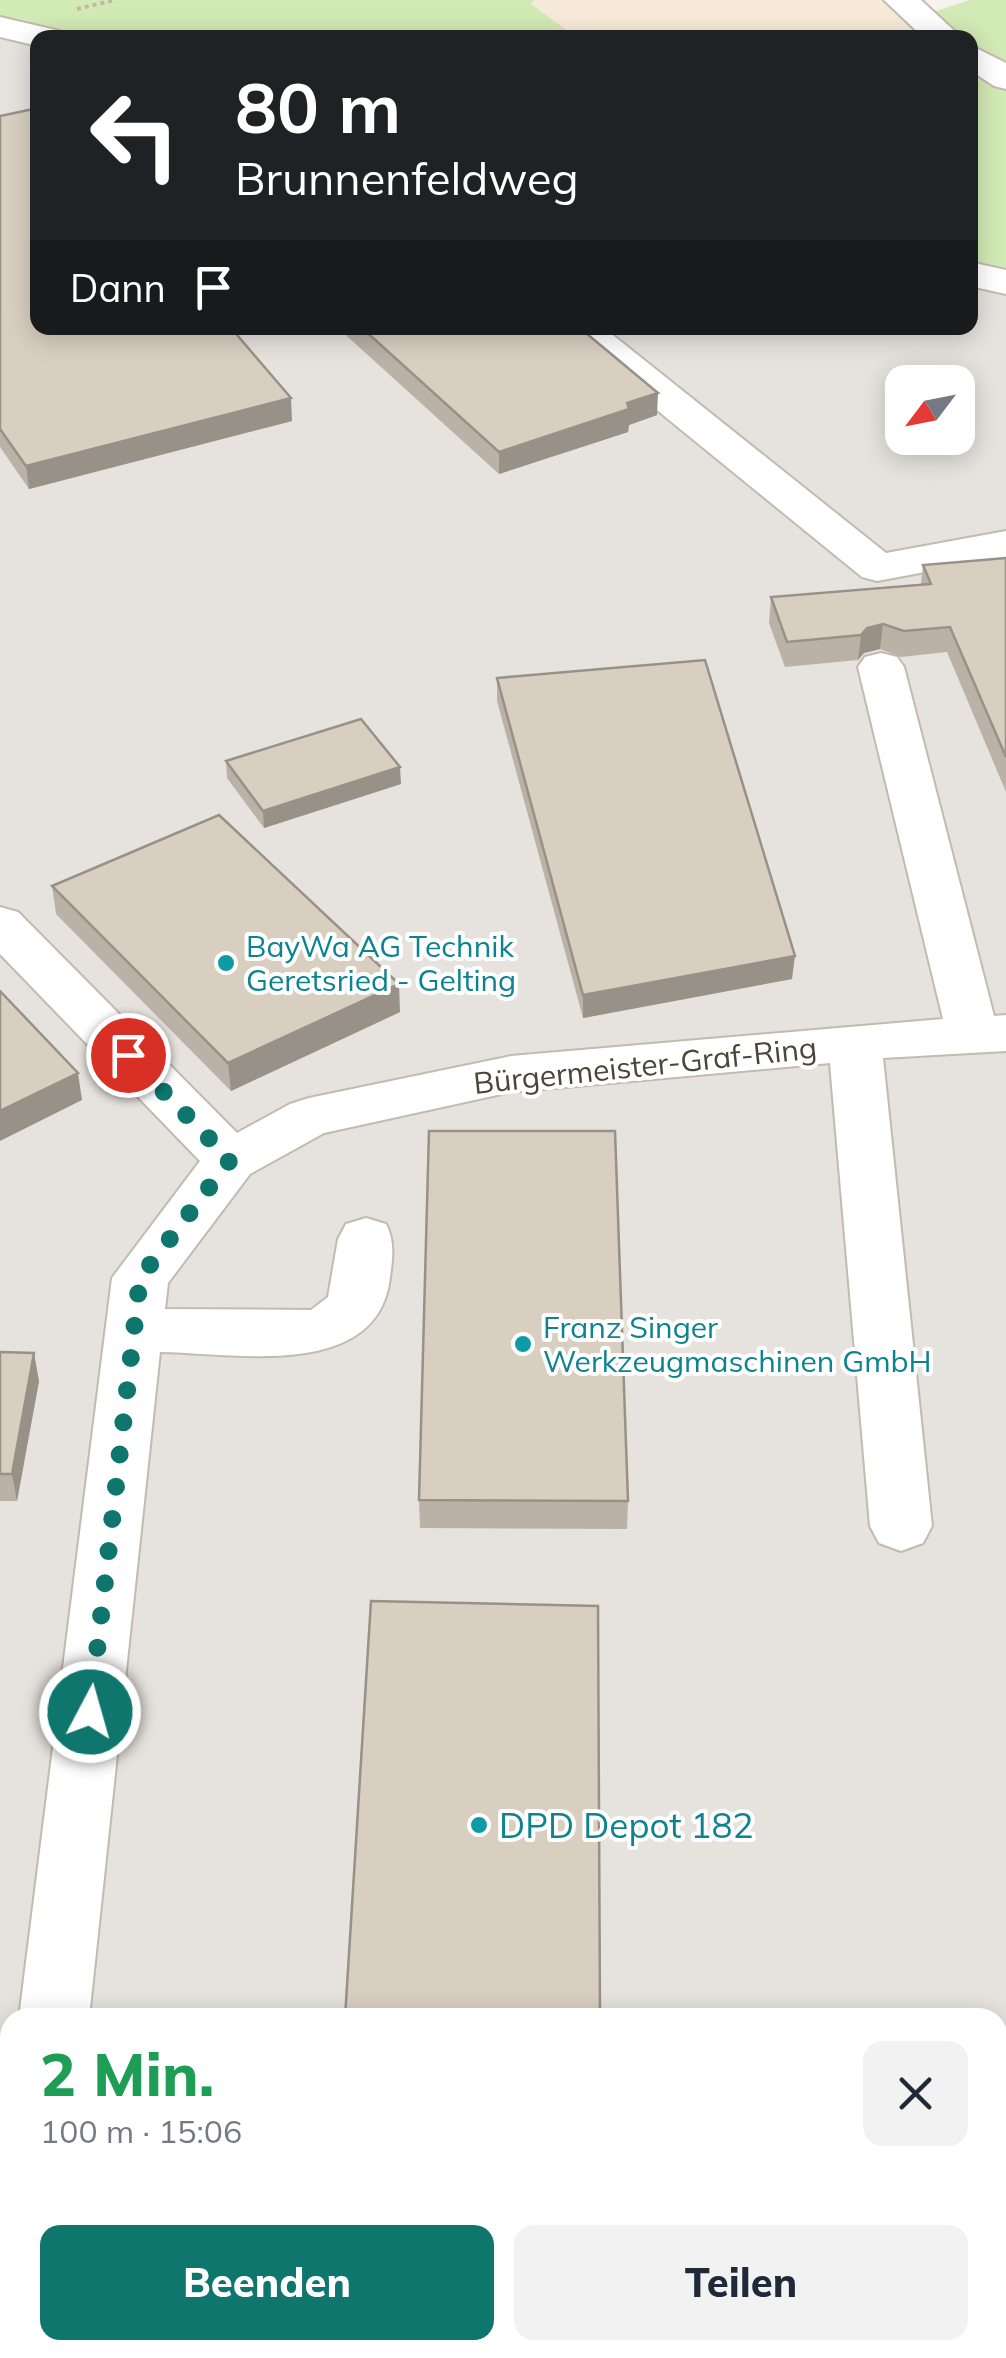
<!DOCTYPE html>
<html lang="de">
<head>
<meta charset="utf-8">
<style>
  :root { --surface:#fff; --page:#f2f2f3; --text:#1f2937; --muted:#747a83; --accent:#0f766e }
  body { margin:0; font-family:Mulish,sans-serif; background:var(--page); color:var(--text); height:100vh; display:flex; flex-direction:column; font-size:38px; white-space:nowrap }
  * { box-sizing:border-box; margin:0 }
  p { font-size:32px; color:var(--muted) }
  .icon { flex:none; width:55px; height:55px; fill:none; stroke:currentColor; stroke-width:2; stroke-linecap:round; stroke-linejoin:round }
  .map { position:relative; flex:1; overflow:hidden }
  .side { position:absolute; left:0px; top:2008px; width:1008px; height:352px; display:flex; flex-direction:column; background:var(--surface); border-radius:30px 30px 0 0; box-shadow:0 5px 25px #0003 }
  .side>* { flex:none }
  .banner { position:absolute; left:30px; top:30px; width:948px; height:305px; border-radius:20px; box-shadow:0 5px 25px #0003; background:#202124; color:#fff; overflow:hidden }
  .needle { width:65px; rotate:238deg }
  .controls { position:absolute; left:885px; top:365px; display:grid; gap:20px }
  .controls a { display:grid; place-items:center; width:90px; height:90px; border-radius:20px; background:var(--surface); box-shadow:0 5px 25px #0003; font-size:50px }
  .pin { position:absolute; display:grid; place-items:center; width:85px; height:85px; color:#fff; margin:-42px; border:5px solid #fff; border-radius:50%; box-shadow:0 2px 10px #0007 }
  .me { position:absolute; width:110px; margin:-55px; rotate:6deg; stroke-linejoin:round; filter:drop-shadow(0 0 8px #0008) }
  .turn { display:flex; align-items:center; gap:35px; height:210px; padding:0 40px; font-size:45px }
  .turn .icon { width:130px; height:130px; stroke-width:2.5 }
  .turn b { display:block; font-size:70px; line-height:85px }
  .then { display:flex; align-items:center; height:95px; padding:0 40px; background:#0003; gap:20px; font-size:38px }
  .round { display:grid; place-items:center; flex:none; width:105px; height:105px; border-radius:20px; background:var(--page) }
  .headline { display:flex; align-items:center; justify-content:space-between; height:170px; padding:0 40px }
  h1 { font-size:60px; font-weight:800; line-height:75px; color:#1e9e55 }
  .button { display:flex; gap:20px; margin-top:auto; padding:20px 40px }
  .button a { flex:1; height:115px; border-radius:20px; background:var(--accent); color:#fff; font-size:40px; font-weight:800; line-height:115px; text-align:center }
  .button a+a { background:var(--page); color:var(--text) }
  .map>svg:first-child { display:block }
</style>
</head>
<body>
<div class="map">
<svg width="1006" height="2358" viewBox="0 0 1006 2358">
  <rect width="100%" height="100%" fill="#f6f3ec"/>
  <path fill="#f7ead8" d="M 535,0 L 913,0 L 959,37 L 577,37 L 531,4 Z"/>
  <path fill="#e6e2dd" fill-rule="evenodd" d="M 38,38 L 38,328 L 970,328 L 970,274 L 1006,282 L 1006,2358 L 0,2358 L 0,39 ZM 902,382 L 958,382 L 958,438 L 902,438 ZM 10,2018 L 998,2018 L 998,2350 L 10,2350 Z"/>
  <path fill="#d2eab5" d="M 0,0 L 535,0 L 531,4 L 576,37 L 48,37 L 0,24 Z
    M 970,0 L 1006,0 L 1006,282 L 970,274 L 970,38 L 959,37 L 930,13 Z"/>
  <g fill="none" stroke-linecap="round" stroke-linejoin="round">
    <g stroke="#c2bbae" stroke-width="4">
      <path id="minor" d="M 884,0 L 921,0 L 962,38 L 924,38 Z
        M 0,17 L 60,31 L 65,38 L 38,38 L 38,46 L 0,37 Z
        M 970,45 L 1006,63 L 1006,89 L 994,86 L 970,70 Z
        M 970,262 L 1006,270 L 1006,294 L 970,286 Z
        M 561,328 L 604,328 L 886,553 L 1006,531 L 1006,557 L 877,581 L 862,577 L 566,336 Z
        M 881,653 L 897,657 L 904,667 L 994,1016 L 1006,1015 L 1006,1051 L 883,1058 L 932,1526 L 923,1543 L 901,1551 L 879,1543 L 870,1526 L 830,1063 L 511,1092 L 324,1133 L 250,1174 L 168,1283 L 165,1309 L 311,1310 L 328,1297 L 338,1239 L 346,1224 L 366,1218 L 386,1224 C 396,1243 392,1263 389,1284 C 372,1380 232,1353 160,1352 L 89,2018 L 19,2018 L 112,1278 L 200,1161 L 0,954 L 0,907 L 18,912 L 237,1133 L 290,1104 L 309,1098 L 511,1056 L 943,1019 L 858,667 L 865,657 Z
        M 10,2314 L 10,2350 L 53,2350 L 52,2358 L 0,2358 L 0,2318 Z"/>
    </g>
    <path stroke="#c4b79f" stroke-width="4" stroke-dasharray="4 4" stroke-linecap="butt" d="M 77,9 L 115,0"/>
    <use href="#minor" fill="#fff" fill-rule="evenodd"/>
  </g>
  <path fill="#bab2a6" d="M 0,116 L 292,421 L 29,489 L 0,447 Z
    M 338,328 L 580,328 L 657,415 L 629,425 L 628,432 L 499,474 Z
    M 1006,558 L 1006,792 L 947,652 L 901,657 L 880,649 L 864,653 L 858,660 L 785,667 L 769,623 L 771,597 L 921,584 L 923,565 Z
    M 497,678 L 792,979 L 583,1018 L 497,701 Z
    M 226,761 L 401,784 L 264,828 L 227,778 Z
    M 52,886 L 400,1012 L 231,1091 L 56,914 Z
    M 0,1352 L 39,1381 L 17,1501 L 0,1501 Z
    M 419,1500 L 628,1501 L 627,1529 L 420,1528 Z
    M 998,2030 L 1006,2030 L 1006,2309 L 998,2309 Z"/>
  <path fill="#979187" d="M 658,393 L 657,415 L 629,425 L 628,432 L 499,474 L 499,452 L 627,403 Z
    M 291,398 L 292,421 L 29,489 L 26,466 Z
    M 883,624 L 880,649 L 864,653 L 858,660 L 861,635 L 867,628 Z
    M 400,767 L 401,784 L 264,828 L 263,811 Z
    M 795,956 L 792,979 L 583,1018 L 583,995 Z
    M 399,984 L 400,1012 L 231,1091 L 228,1063 Z
    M 78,1073 L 82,1100 L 0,1141 L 0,1111 Z
    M 34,1353 L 39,1381 L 17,1501 L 12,1474 Z"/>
  <path fill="#d8cfc1" stroke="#979187" stroke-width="2.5" d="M 38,108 L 38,328 L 231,328 L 291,398 L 26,466 L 0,429 L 0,116 Z
    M 362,328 L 580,328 L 658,393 L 627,403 L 629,409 L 499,452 Z
    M 1006,558 L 1006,757 L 950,627 L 904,631 L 883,624 L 867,628 L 861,635 L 787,642 L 771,597 L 931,584 L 923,565 Z
    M 705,660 L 795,956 L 583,995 L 497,678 Z
    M 361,719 L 400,767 L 263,811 L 226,761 Z
    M 219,815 L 399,984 L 228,1063 L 52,886 Z
    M 0,991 L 78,1073 L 0,1111 Z
    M 429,1131 L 615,1131 L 628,1501 L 419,1500 Z
    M 0,1352 L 34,1353 L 12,1474 L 0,1474 Z
    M 371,1601 L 598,1606 L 600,2018 L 345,2018 Z
    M 998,2030 L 1006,2030 L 1006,2286 L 998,2286 Z"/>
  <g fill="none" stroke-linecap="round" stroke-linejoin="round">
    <path stroke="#0f766e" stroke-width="18" stroke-dasharray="0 32.4" d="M 90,1712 L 140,1278 L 230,1160 L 128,1055"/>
  </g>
  <g fill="#0f9aa8" stroke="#fff" stroke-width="4">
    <circle cx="226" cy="963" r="10"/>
    <circle cx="523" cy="1344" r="10"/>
    <circle cx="479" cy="1825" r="10"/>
  </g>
  <g text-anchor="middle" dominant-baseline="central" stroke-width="8" stroke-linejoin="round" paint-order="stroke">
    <g font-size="30" fill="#0d838f" stroke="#fff" text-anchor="start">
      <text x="246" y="946">BayWa AG Technik<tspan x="246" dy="34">Geretsried - Gelting</tspan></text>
      <text x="543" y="1327">Franz Singer<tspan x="543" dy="34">Werkzeugmaschinen GmbH</tspan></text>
    </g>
    <g font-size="30" fill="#4b4439" stroke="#fff">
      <text transform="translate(645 1065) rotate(-6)">Bürgermeister-Graf-Ring</text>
    </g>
    <g font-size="35" fill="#0d838f" stroke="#fff" text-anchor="start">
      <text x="499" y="1825">DPD Depot 182</text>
    </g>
  </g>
</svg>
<div class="controls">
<a><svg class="needle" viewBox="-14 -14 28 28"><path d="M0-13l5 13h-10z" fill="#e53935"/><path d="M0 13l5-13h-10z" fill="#747a83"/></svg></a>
</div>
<div class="pin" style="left:128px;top:1055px;background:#d93025"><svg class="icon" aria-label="arrive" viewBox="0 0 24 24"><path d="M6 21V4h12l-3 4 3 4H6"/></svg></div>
<svg class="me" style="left:90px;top:1712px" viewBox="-20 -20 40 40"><circle r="17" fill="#0f766e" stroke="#fff" stroke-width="3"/><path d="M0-11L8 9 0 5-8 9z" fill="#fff"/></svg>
<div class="banner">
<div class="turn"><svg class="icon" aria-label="left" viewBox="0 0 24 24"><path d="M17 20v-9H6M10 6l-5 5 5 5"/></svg><div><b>80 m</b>Brunnenfeldweg</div></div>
<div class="then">Dann<svg class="icon" aria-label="arrive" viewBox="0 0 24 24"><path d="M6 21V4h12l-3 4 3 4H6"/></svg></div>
</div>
<section class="side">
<div class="headline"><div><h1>2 Min.</h1><p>100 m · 15:06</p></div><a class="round"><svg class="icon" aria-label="close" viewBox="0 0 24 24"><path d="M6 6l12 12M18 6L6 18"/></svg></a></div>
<div class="button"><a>Beenden</a><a>Teilen</a></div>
</section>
</div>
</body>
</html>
